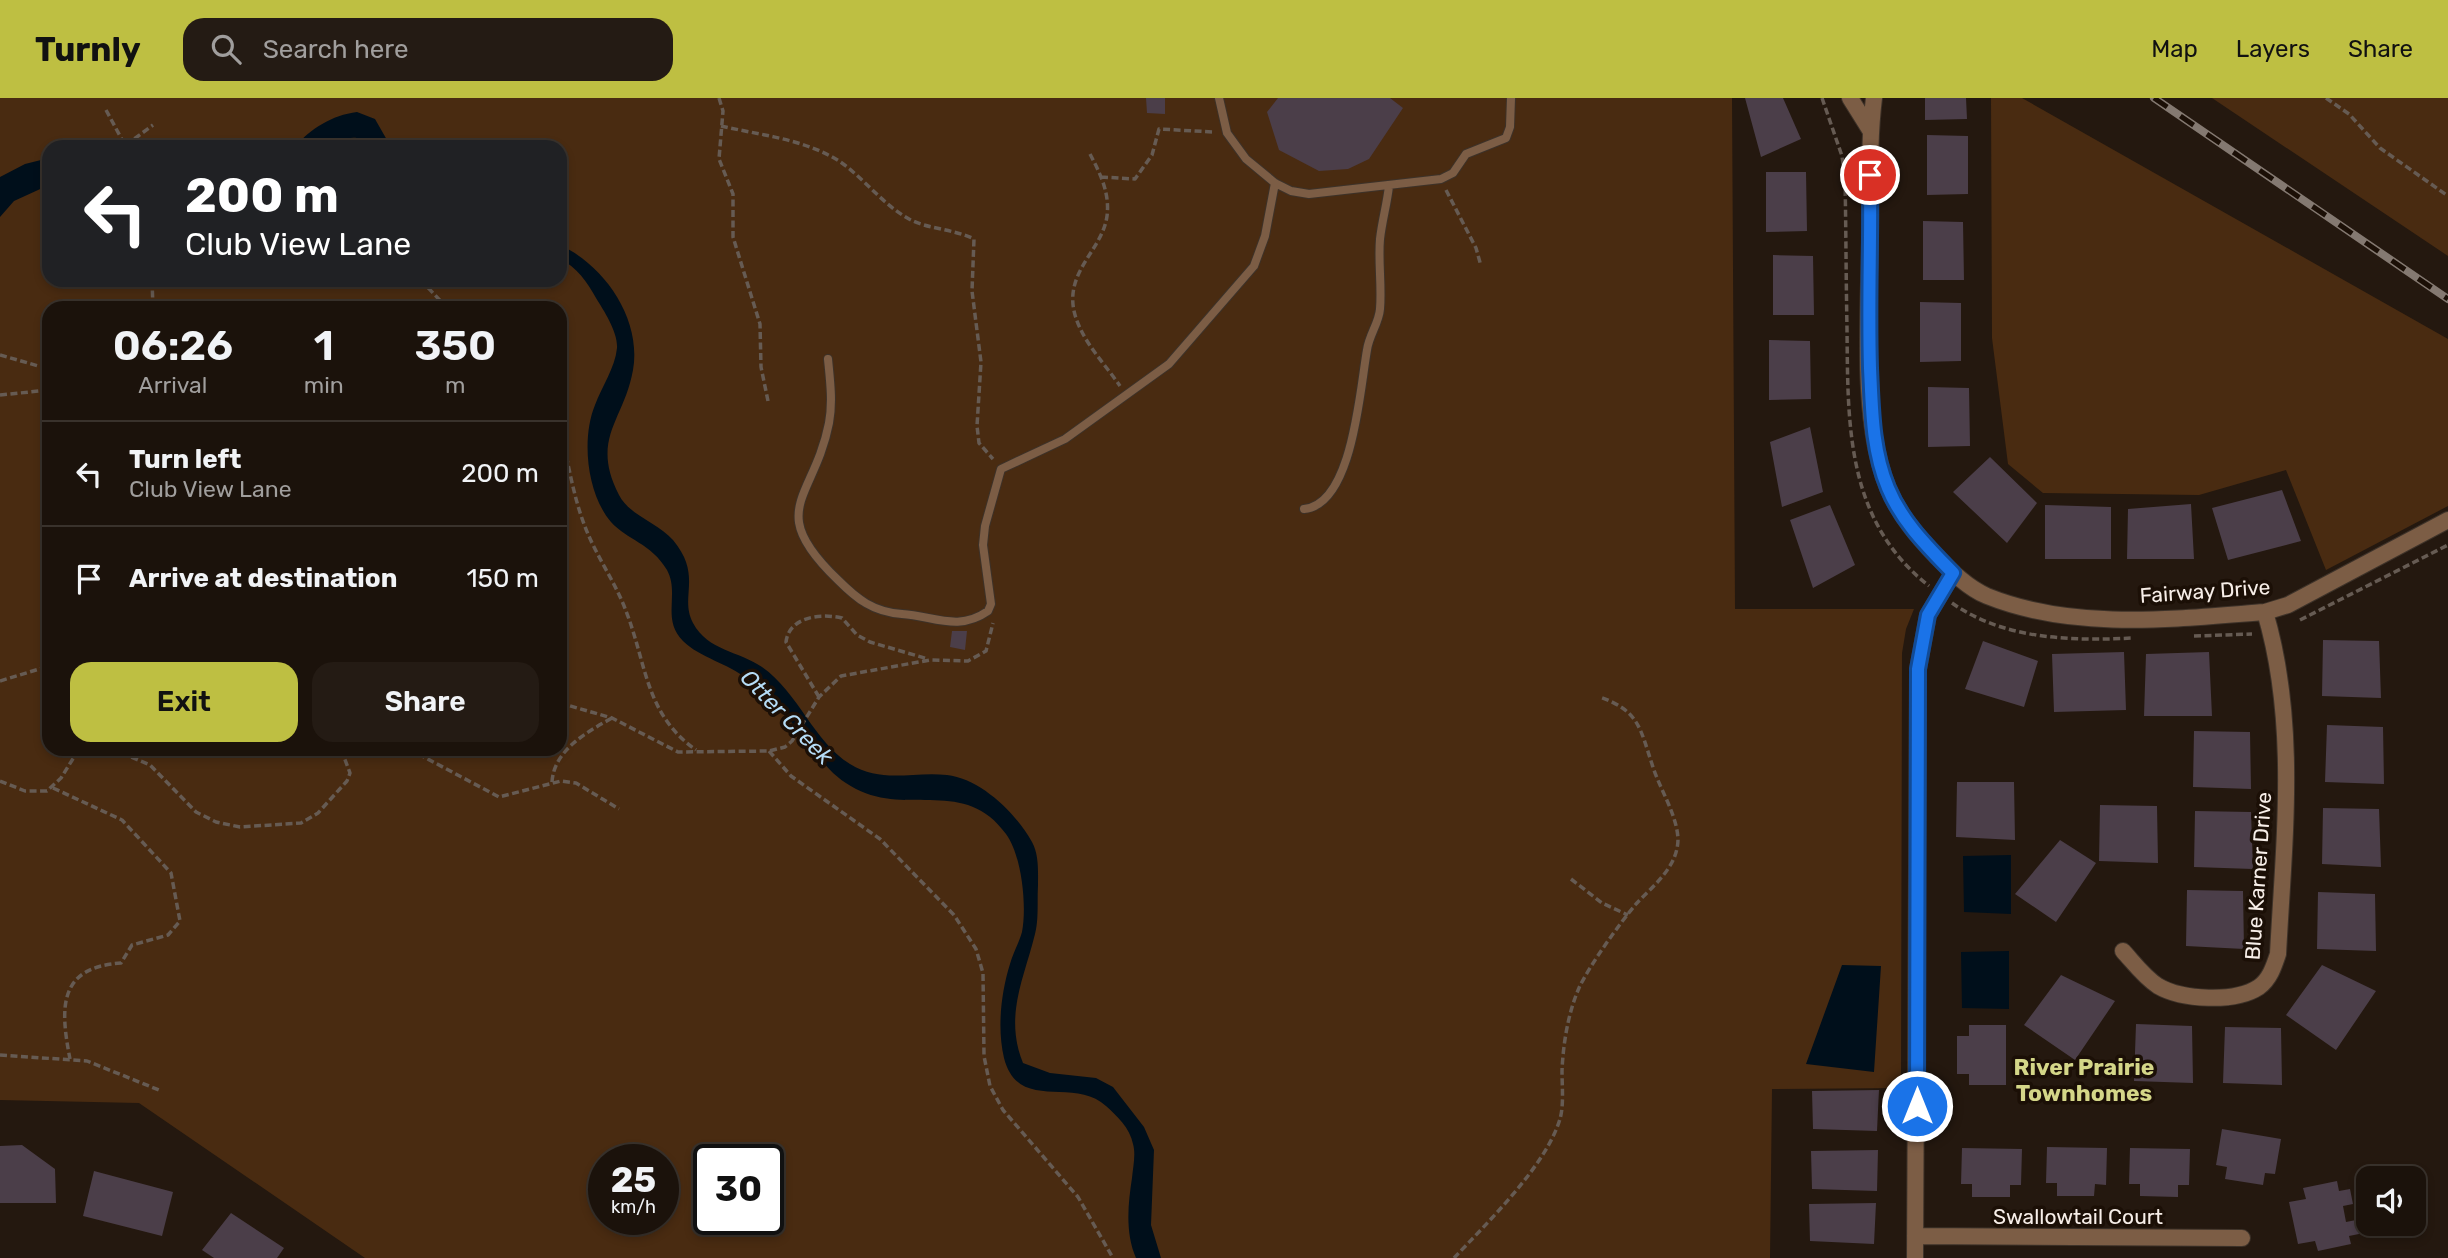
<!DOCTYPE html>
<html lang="en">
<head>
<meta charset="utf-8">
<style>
  :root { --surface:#1b120b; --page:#241b14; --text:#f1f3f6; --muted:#a09e9d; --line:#39322c; --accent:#bebf42 }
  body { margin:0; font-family:Rubik,sans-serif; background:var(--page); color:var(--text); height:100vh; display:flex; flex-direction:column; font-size:26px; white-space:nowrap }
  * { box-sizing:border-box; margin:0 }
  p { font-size:23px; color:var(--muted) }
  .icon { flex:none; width:38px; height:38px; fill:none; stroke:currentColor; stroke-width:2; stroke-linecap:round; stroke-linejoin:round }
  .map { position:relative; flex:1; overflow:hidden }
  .drawer { position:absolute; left:42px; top:203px; width:525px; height:455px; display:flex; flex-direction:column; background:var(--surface); border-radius:21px; box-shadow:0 4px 10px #0003,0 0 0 2px var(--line) }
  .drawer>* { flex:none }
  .hud { position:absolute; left:42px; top:42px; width:525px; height:147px; border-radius:21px; box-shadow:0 4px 10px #0003,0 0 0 2px var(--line); background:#202124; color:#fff; overflow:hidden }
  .controls { position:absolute; left:2356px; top:1068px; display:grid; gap:14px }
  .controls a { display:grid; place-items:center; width:70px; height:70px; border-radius:14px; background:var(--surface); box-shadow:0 4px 10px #0003,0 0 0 2px var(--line); font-size:35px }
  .speed { position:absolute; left:588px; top:1046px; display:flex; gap:14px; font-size:35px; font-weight:700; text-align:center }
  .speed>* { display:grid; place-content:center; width:91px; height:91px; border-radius:50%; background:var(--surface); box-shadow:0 4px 10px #0003,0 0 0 2px var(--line); line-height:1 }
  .speed small { font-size:18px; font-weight:400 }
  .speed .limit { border:4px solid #111; border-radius:10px; background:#fff; color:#111 }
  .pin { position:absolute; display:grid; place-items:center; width:60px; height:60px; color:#fff; margin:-30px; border:4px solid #fff; border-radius:50%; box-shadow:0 2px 7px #0007 }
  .me { position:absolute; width:77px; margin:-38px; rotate:0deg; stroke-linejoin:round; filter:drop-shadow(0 0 5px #0008) }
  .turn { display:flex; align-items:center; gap:24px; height:147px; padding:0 28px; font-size:32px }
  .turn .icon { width:91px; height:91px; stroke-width:2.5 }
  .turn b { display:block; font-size:49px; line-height:60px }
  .eta { display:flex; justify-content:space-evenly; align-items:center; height:119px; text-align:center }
  .eta b { font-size:42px; font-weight:600; line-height:49px }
  .button { display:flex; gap:14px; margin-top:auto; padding:14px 28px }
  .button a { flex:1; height:80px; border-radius:21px; background:var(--accent); color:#111; font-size:28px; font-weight:600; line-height:80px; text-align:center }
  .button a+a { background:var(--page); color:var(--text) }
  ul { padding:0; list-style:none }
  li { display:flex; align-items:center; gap:21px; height:105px; padding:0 28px; border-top:2px solid var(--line) }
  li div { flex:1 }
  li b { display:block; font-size:26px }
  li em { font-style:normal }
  header { display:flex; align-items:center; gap:42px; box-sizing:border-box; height:98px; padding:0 35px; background:var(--accent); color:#111 }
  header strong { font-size:33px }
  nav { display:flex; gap:38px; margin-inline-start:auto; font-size:24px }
  .search { width:490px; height:63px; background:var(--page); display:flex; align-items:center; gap:18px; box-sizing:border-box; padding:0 24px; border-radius:21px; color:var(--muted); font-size:26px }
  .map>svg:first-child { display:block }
</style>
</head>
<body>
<header>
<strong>Turnly</strong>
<div class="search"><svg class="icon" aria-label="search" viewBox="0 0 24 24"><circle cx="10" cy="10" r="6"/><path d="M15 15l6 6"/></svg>Search here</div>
<nav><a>Map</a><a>Layers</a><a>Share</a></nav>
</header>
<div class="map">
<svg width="2448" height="1160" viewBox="0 0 2448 1160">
  <rect width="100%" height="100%" fill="#24180f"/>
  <path fill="#492b11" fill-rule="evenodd" d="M 0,0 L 1732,0 L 1735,511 L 1914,511 L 1906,531 L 1902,555 L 1901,990 L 1772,991 L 1770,1160 L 365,1160 L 139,1005 L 0,1002 ZM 49,49 L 560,49 L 560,182 L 49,182 ZM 49,210 L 560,210 L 560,651 L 49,651 ZM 604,1062 L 663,1062 L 663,1122 L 604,1122 ZM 709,1062 L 768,1062 L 768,1122 L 709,1122 Z
    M 1991,0 L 2022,0 L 2448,241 L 2448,408 L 2326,472 L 2286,372 L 2199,397 L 2043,395 L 2008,366 L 1992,240 Z
    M 2212,0 L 2448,0 L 2448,158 Z"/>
  <path fill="#000f1b" d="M 357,14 L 375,21 L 391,49 L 369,49 C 354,29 341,47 323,49 C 314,50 304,49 295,49 C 310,31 332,17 357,14 Z
    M 49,60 L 49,87 L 14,103 L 0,119 L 0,79 L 25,66 Z
    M 560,147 C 604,167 642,221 633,272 C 624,323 590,340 619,397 C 629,417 658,425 673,442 C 703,478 679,499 693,525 C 708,553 739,553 762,569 C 799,595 813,643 850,666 C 882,686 913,673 947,677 C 981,681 1016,715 1032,744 C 1039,757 1038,772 1038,787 C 1037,803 1039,821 1035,836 C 1024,881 1004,918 1023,965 L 1050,975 L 1096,980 L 1113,989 L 1144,1029 L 1154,1052 L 1151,1127 L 1161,1160 L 1136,1160 C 1125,1135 1128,1106 1132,1080 C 1133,1069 1136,1056 1133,1046 C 1130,1030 1117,1018 1106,1008 C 1074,978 1018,1015 1004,960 C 997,930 1001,895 1010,866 C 1013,855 1019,845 1022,834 C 1027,808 1022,758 1006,736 C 965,679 908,718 856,691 C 831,678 820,661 804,639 C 794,626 760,591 747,581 C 728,565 700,560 683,543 C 661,521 680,496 667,472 C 651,445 627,442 611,424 C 587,396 581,341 595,307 C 602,288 615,270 617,250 C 618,234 604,213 596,200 C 587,184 577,169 560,161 Z
    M 2011,757 L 2011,816 L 1964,814 L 1963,758 Z
    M 2009,853 L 2009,911 L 1962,910 L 1961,854 Z
    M 1842,867 L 1881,868 L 1874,974 L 1806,966 Z"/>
  <path fill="#4b3e49" d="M 1146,0 L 1165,0 L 1165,16 L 1147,15 Z
    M 1278,0 L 1390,0 L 1403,10 L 1369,61 L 1348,71 L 1319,73 L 1279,52 L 1267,14 Z
    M 1745,0 L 1783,0 L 1801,41 L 1761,59 Z
    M 1925,0 L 1966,0 L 1967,21 L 1925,22 Z
    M 1927,37 L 1968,38 L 1968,96 L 1927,97 Z
    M 1766,74 L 1806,74 L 1807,133 L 1766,134 Z
    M 1923,123 L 1963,124 L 1964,182 L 1923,182 Z
    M 1773,157 L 1813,158 L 1814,217 L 1773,217 Z
    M 1920,204 L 1961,205 L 1961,263 L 1920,264 Z
    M 1769,242 L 1810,243 L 1811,301 L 1769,302 Z
    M 1928,289 L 1969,290 L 1970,348 L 1928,349 Z
    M 1810,329 L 1823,394 L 1782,409 L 1770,344 Z
    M 1990,359 L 2037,405 L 2007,445 L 1953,394 Z
    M 2282,392 L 2301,443 L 2228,462 L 2212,410 Z
    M 2191,406 L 2194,461 L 2127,461 L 2128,411 Z
    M 1830,407 L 1855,467 L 1813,490 L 1790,422 Z
    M 2045,407 L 2111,409 L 2111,461 L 2045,461 Z
    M 952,533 L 967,533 L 965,552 L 950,549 Z
    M 2323,542 L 2379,543 L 2381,600 L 2322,598 Z
    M 1983,543 L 2038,563 L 2024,609 L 1965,591 Z
    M 2124,554 L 2126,612 L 2054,614 L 2052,556 Z
    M 2209,554 L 2212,618 L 2144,618 L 2146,556 Z
    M 2327,627 L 2383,629 L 2384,686 L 2325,684 Z
    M 2194,633 L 2250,634 L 2251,691 L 2193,689 Z
    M 1957,684 L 2014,684 L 2015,742 L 1956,739 Z
    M 2100,707 L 2157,708 L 2158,765 L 2099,763 Z
    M 2323,710 L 2379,711 L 2381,769 L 2322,766 Z
    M 2195,713 L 2251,714 L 2253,771 L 2194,769 Z
    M 2060,742 L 2096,765 L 2056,824 L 2015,796 Z
    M 2187,792 L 2243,793 L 2244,851 L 2186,848 Z
    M 2318,794 L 2375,796 L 2376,853 L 2317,851 Z
    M 2322,867 L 2376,893 L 2336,952 L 2286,917 Z
    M 2061,877 L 2115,903 L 2075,962 L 2024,927 Z
    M 2136,926 L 2192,928 L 2193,985 L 2134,983 Z
    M 1969,927 L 2006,927 L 2006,987 L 1969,987 L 1969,976 L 1957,976 L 1957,938 L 1969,938 Z
    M 2225,929 L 2281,930 L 2282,987 L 2223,985 Z
    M 1879,992 L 1877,1033 L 1813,1031 L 1812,993 Z
    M 2222,1031 L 2281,1041 L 2275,1076 L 2265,1075 L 2263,1087 L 2225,1081 L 2227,1069 L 2216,1067 Z
    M 22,1047 L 55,1071 L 56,1105 L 0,1105 L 0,1048 Z
    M 2047,1049 L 2107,1050 L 2106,1087 L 2095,1086 L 2094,1098 L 2057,1098 L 2057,1085 L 2046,1085 Z
    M 1962,1050 L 2022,1051 L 2021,1087 L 2010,1087 L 2010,1099 L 1972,1099 L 1972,1086 L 1961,1086 Z
    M 2130,1050 L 2190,1051 L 2189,1087 L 2178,1087 L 2178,1099 L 2140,1098 L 2140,1086 L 2129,1086 Z
    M 1878,1052 L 1877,1093 L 1812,1091 L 1811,1053 Z
    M 94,1073 L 173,1094 L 162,1138 L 83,1118 Z
    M 2337,1083 L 2339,1093 L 2350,1091 L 2353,1106 L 2343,1108 L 2346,1124 L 2356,1122 L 2359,1136 L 2349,1138 L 2351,1146 L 2318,1153 L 2315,1143 L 2298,1146 L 2289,1104 L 2306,1101 L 2303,1090 Z
    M 1876,1105 L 1874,1146 L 1810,1143 L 1809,1106 Z
    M 231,1115 L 284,1150 L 277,1160 L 214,1160 L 202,1152 Z"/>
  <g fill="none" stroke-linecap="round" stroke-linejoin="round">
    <g stroke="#3d3229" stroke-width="10">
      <path id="lane" d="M 1219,0 L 1227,35 L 1246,61 L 1275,85 L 1291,93 L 1309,96 L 1441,81 L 1453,75 L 1466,56 L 1506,40 L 1510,29 L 1511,0
        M 828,261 C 830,282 833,304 829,325 C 814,402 764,411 838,482 C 857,501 873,514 902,516 C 934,518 958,534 988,513 L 991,506 L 983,447 L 985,428 L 1001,371 L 1065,341 L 1169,266 L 1254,168 L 1265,138 L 1275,85
        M 1304,411 C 1353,407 1360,290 1367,252 C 1369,237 1379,225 1380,211 C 1382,188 1378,164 1380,141 C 1382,123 1387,106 1389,88"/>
    </g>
    <g stroke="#3d3229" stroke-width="18">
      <path id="street" d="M 1850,0 L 1870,32
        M 1874,0 C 1868,48 1871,95 1870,143 C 1869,216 1860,323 1888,390 C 1899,417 1918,439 1937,459 C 1951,473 1968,490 1987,498 C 2074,533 2174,521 2265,514 L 2288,507 L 2448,422
        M 2123,853 C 2134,865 2144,879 2158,888 C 2182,902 2235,905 2259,889 C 2270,881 2274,868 2278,856 C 2284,742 2298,625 2265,514
        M 1915,1138 L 2242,1140
        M 1915,1160 L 1918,571 L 1928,517 L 1953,475"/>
    </g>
    <path stroke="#665b53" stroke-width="3.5" stroke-dasharray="7 3.5" stroke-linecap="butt" d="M 719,0 L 723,13 L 719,61 L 733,96 L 733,139 L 760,226 L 761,269 L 768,303
      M 1822,0 L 1842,58 L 1845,81 C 1846,130 1846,180 1847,230 C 1848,325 1845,422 1929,488
      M 2326,0 L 2349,16 L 2380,50 L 2448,98
      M 106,12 L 126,49
      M 721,28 C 760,37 804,41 839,63 C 864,80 882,106 909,121 C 927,131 954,131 974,141 L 972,193 L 981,264 L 977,328 L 979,345 L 993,361
      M 126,47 L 153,27
      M 1090,56 C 1100,75 1110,95 1107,118 C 1102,156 1055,178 1080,230 C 1089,250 1107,269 1120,288
      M 1101,79 L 1135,81 L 1152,57 L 1159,31 L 1213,34
      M 1446,92 L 1476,150 L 1481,168
      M 152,182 L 153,210
      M 421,182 L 447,210
      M 0,257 L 49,271
      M 0,297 L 49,292
      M 560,327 C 568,363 573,401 588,436 C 599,462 616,486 626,513 C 647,567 645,616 696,652
      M 1952,505 C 2004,542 2073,543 2133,540
      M 2300,522 L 2448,447
      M 2194,538 L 2252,536
      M 0,583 L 49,568
      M 819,599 L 786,544 C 789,519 820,515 842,520 L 857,537 L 870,544 L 928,561
      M 560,605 L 612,620 L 678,654 L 769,653 L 785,649 L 792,643 L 819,599 L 841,578 L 930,562 L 968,563 L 986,553 L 993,525
      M 112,651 L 150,667 L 196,714 L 216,724 L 240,729 L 301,725 L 318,715 L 347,683 L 350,675 L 341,651
      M 409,651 L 499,699 L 561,683 L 576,685 L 619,711
      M 769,653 L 791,678 L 880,741 L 954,817 L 976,851 L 983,875 L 984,958 L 990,988 L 1003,1012 L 1078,1099 L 1113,1160
      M 0,683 L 25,693 L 47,693 L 61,680 L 79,651
      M 552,684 C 554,652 587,634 612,620
      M 53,690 L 122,722 L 171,775 L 180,823 L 168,837 L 132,847 L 121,865 C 58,869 60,910 70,961
      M 1571,781 L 1602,805 L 1628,817
      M 0,957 L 87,963 L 159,992
      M 1454,1160 C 1487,1125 1546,1068 1560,1021 C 1564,1007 1562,988 1562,973 C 1563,947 1568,915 1579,890 C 1589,868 1620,825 1636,806 C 1653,788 1678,769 1678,741 C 1677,716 1659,690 1652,666 C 1640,630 1639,613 1600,599"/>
    <use href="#lane" stroke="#7c5d45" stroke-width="8"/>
    <use href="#street" stroke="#7c5d45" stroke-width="16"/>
    <g stroke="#847971" stroke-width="8">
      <path id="rail" d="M 2154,0 L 2448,201"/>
    </g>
    <use href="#rail" stroke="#1b0f06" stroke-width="5" stroke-dasharray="16" stroke-linecap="butt"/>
  </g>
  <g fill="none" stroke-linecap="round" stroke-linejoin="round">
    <g stroke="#114b97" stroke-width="18">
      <path id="route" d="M 1870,77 C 1871,142 1868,206 1870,270 C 1872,311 1872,352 1888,390 C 1902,424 1928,449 1953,475 L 1928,517 L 1918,571 L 1917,1008"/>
    </g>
    <use href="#route" stroke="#1a73e8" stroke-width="12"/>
  </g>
  <g text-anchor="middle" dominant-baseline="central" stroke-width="7" stroke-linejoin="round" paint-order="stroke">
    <g font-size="21" fill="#f7eee8" stroke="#1b0f06">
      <text transform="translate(2205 493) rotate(-4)">Fairway Drive</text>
      <text transform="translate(2258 778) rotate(-86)">Blue Karner Drive</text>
      <text x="2078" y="1118">Swallowtail Court</text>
    </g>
    <g font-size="23" font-style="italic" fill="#b5dcf6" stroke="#1b0f06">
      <text transform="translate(787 619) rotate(46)">Otter Creek</text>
    </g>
    <g font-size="23" font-weight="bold" fill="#d4d688" stroke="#1b0f06">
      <text x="2084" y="969">River Prairie<tspan x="2084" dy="26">Townhomes</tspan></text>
    </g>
  </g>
</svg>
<div class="controls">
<a><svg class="icon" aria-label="sound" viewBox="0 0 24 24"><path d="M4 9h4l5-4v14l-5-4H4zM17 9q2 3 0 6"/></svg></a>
</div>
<div class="speed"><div>25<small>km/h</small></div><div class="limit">30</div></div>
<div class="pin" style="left:1870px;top:77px;background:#d93025"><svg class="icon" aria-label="arrive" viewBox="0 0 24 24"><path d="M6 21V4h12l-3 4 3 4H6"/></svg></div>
<svg class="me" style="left:1917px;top:1008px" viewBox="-20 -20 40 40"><circle r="17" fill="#1a73e8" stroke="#fff" stroke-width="3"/><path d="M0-11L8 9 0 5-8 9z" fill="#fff"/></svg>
<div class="hud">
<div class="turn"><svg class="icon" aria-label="left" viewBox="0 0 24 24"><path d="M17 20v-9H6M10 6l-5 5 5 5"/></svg><div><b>200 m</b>Club View Lane</div></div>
</div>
<section class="drawer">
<div class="eta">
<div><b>06:26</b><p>Arrival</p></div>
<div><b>1</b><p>min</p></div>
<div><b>350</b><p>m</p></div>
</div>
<ul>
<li><svg class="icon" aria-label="left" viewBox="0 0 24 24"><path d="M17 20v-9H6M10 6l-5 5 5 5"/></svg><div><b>Turn left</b><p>Club View Lane</p></div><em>200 m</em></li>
<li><svg class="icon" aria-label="arrive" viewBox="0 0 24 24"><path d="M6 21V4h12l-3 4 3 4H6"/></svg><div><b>Arrive at destination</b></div><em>150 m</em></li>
</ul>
<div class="button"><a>Exit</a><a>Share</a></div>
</section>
</div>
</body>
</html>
